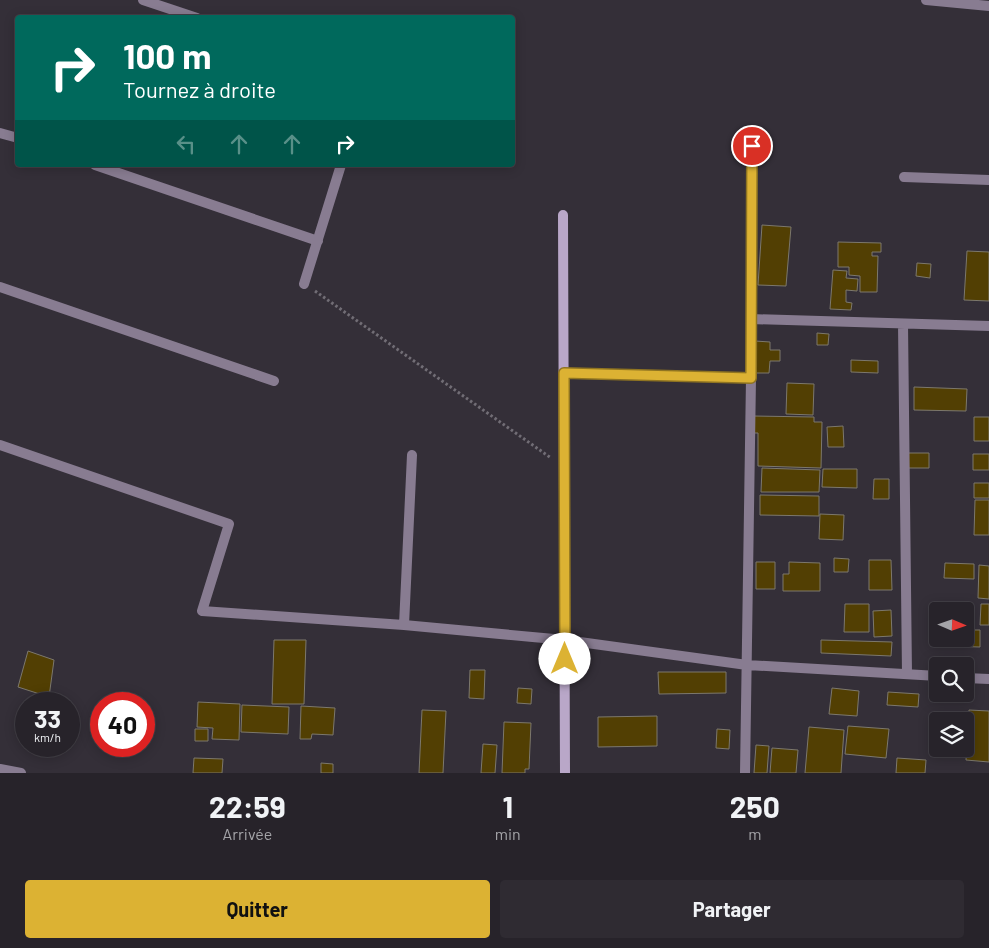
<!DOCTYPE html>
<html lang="fr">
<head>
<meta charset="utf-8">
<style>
  :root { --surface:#27232a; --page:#2f2b32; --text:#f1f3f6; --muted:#a4a4a8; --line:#434047; --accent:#dcb233 }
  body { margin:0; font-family:Barlow,sans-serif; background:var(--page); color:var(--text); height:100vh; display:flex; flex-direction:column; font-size:19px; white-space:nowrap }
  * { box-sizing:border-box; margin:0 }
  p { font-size:16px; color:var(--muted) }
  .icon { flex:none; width:28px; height:28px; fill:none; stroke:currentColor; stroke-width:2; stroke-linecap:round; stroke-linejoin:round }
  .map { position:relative; height:773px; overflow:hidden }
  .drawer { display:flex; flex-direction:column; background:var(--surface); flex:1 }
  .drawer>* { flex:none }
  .hud { position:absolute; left:15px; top:15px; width:500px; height:152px; border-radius:5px; box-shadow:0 2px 12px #0003,0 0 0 1px var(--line); background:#00695c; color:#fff; overflow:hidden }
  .needle { width:32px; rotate:92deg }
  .tools { position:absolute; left:929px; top:602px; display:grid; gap:10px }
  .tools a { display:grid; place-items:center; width:45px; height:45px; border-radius:5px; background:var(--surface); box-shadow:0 2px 12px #0003,0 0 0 1px var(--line); font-size:25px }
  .speed { position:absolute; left:15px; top:692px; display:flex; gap:10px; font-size:25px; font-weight:700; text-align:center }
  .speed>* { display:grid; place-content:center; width:65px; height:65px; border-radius:50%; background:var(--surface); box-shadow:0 2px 12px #0003,0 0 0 1px var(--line); line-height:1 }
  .speed small { font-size:12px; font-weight:400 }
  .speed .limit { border:8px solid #d22; background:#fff; color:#111 }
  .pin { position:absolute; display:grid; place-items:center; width:42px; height:42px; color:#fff; margin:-21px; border:2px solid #fff; border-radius:50%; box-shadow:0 1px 5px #0007 }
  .me { position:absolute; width:55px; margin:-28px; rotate:0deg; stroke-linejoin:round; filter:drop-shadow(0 0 4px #0008) }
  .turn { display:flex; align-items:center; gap:18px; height:105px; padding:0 25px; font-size:22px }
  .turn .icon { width:65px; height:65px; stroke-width:2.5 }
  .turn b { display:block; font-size:35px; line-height:42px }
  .lanes { display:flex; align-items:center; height:48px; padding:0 25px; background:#0003; justify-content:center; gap:25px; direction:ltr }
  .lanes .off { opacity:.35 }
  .eta { display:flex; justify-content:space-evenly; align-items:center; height:85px; text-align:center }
  .eta b { font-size:30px; font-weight:700; line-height:35px }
  .button { display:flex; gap:10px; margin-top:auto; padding:10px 25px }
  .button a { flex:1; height:58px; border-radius:5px; background:var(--accent); color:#111; font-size:20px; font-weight:700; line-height:58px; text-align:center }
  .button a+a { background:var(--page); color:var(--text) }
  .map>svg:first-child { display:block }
</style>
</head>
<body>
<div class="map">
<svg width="989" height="773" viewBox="0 0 989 773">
  <rect width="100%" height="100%" fill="#342f38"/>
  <path fill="#523f03" stroke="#7c786d" d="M 762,225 L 791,227 L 786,286 L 758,285 Z
    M 838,242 L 881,243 L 881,252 L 872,252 L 872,256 L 878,256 L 877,292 L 860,292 L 860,276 L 849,275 L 849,267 L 838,267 Z
    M 967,251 L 989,252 L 989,301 L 964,300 Z
    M 917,263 L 931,264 L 930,278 L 916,276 Z
    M 833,270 L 847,271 L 846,278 L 858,279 L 857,291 L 846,290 L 846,302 L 852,303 L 851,310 L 830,309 Z
    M 817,333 L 829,334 L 828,345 L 817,345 Z
    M 755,341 L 770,342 L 770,350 L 780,350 L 780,361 L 770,361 L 769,373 L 754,373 Z
    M 851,360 L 878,361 L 878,373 L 851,372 Z
    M 787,383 L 814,384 L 813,415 L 786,414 Z
    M 914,387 L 967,389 L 966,411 L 914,410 Z
    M 753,416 L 814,417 L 814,422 L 822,422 L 821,468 L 758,466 L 758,433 L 753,433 Z
    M 974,417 L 989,417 L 989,441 L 974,441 Z
    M 843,426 L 844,447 L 828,447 L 827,427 Z
    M 908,453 L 929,453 L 929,468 L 907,468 Z
    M 973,454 L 989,454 L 989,470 L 973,470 Z
    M 762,468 L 820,470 L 819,492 L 761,492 Z
    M 823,469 L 857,469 L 857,488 L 822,487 Z
    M 874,479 L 889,479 L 889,499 L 873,499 Z
    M 974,483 L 989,483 L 989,498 L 974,498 Z
    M 760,495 L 819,496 L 819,516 L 760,515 Z
    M 975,500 L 989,500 L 989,535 L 974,535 Z
    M 820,514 L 844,515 L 843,540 L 819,539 Z
    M 834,558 L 849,559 L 848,572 L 834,572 Z
    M 869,560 L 891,560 L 892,590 L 869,590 Z
    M 756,562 L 775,562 L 775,589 L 756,589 Z
    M 789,562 L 820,563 L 820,591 L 783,591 L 783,574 L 789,574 Z
    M 945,563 L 974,564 L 974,579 L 944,578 Z
    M 979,565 L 989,566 L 989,599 L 978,598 Z
    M 845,604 L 869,604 L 869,632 L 844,632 Z
    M 981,604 L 989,604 L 989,625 L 980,625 Z
    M 891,610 L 892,636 L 874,637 L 873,611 Z
    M 965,630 L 980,630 L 980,647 L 945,646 L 945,639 L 965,639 Z
    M 274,640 L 306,640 L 304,704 L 272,704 Z
    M 821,640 L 892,642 L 891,656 L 821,653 Z
    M 28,651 L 54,660 L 49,697 L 18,687 Z
    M 470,670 L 485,670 L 484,699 L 469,698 Z
    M 658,672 L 726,672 L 726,693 L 659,694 Z
    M 518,688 L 532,689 L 531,704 L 517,703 Z
    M 832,688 L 859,691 L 857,716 L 829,714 Z
    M 888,692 L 919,694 L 918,707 L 887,705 Z
    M 198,702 L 240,704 L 239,740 L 212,739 L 213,728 L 197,727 Z
    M 242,705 L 289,707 L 288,734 L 241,732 Z
    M 301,706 L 335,708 L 333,735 L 312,734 L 311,739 L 300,739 Z
    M 422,710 L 446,711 L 443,773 L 419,773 Z
    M 969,710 L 989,711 L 989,762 L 966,760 Z
    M 657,716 L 657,746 L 598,747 L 598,717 Z
    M 504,722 L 531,723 L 529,769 L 525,769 L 525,773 L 502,773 Z
    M 848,726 L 889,729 L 886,758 L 845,754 Z
    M 809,727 L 844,730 L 841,773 L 805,773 Z
    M 195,729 L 208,729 L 208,741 L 195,741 Z
    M 717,729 L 730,730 L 729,749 L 716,748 Z
    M 483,744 L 497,745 L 495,773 L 481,773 Z
    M 756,745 L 769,746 L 767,773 L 754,773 Z
    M 772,748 L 798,750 L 796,773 L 770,773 Z
    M 194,758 L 223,759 L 222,773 L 193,773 Z
    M 897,758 L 926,760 L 925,773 L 896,773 Z
    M 321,763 L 333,764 L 333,773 L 321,773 Z"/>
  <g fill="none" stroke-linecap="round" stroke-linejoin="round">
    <path stroke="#716d75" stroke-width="3" stroke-dasharray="2.5 2.5" stroke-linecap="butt" d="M 315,291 L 551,458"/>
    <path stroke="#887c91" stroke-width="10" d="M 143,0 L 197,18
      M 926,0 L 989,6
      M 0,133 L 18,138
      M 95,165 L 318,241
      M 904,177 L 989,180
      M 304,284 L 341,165
      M 0,287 L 274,381
      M 751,319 L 989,326
      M 903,324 L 907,674
      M 564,373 L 751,378
      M 0,445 L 229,524 L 202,611 L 404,625 L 565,640 L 747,665 L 938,676
      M 404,625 L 412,455
      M 965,678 L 989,679
      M 0,769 L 21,773
      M 745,773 L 751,378 L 752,146"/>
    <path stroke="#b9a7c8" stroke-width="10" d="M 563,215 L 565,773"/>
  </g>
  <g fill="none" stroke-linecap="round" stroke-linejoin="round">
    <g stroke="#8f7421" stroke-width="12">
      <path id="route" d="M 565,659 L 564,373 L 751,378 L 752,146"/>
    </g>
    <use href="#route" stroke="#dcb233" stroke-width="9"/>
  </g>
</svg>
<div class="tools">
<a><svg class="needle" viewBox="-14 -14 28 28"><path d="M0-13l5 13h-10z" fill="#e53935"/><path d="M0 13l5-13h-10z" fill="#a4a4a8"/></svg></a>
<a><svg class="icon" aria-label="search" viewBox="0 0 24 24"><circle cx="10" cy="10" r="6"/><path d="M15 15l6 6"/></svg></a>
<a><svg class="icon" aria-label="layers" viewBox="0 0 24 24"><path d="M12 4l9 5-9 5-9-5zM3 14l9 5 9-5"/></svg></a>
</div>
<div class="speed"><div>33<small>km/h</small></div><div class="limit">40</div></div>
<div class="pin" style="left:752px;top:146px;background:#d93025"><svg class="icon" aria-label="arrive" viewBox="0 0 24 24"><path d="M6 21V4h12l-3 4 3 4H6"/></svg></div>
<svg class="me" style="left:565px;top:659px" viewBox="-20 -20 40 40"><circle r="19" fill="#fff"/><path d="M0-13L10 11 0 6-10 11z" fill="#dcb233"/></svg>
<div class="hud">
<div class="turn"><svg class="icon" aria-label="right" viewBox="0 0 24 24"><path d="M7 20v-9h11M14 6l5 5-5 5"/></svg><div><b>100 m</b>Tournez à droite</div></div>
<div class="lanes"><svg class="icon off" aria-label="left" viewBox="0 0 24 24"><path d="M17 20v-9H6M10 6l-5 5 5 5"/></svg><svg class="icon off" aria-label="ahead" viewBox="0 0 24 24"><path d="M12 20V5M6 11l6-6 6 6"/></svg><svg class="icon off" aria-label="ahead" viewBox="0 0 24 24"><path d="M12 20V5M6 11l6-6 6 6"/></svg><svg class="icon" aria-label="right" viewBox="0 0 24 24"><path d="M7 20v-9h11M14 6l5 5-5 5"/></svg></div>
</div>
</div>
<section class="drawer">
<div class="eta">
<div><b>22:59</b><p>Arrivée</p></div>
<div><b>1</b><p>min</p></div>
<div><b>250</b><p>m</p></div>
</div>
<div class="button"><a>Quitter</a><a>Partager</a></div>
</section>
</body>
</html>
